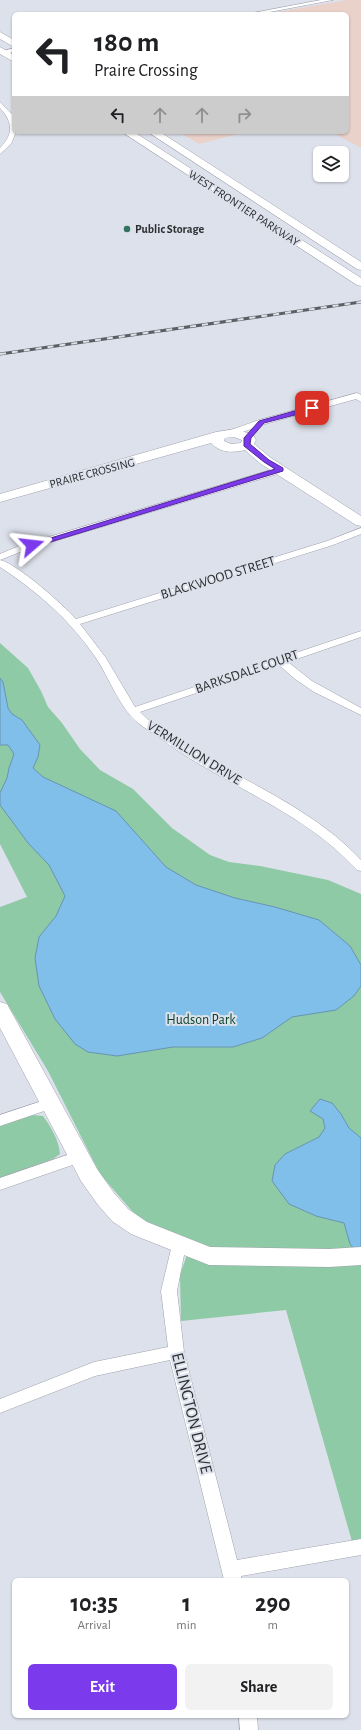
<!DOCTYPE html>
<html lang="en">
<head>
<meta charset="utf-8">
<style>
  :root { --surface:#fff; --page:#f2f2f2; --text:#202124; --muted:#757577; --accent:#7c3aed }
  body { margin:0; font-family:"Alegreya Sans",sans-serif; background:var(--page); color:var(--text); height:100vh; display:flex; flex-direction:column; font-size:15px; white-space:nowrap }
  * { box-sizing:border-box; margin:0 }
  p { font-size:13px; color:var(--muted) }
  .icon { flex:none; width:22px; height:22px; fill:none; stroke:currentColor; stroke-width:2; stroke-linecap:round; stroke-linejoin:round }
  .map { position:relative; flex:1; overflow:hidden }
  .sheet { position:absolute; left:12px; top:1578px; width:337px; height:140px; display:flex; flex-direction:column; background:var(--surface); border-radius:6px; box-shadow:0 1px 3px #0004 }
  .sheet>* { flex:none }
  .hud { position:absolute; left:12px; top:12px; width:337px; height:122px; border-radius:6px; box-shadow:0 1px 3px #0004; background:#fff; color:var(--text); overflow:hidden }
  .tools { position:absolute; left:313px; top:146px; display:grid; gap:8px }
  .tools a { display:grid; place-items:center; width:36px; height:36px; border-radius:6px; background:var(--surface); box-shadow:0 1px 3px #0004; font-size:20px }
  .pin { position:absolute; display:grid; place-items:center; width:34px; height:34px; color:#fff; margin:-17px; border-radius:8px; box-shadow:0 2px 6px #0006 }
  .me { position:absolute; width:44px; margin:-22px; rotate:73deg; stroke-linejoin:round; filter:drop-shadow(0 0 3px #0008) }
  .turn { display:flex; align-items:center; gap:14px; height:84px; padding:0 16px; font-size:18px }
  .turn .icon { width:52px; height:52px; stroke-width:2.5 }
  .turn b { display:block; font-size:28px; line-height:34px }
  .lanes { display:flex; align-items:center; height:38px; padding:0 16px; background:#0003; justify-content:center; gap:20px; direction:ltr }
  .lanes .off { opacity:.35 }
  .eta { display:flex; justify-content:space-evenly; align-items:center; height:68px; text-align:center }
  .eta b { font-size:24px; font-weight:600; line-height:28px }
  .action { display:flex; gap:8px; margin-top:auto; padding:8px 16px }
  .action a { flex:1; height:46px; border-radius:6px; background:var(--accent); color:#fff; font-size:16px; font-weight:600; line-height:46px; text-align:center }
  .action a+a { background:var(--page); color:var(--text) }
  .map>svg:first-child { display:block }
</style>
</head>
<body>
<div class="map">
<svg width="361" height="1730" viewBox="0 0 361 1730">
  <rect width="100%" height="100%" fill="#dde1eb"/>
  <path fill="#ead1ca" d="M 347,0 L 361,0 L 361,148 L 332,132 L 347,132 L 347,14 L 266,14 Z
    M 179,132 L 245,132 L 199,144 Z"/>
  <path fill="#8fcaa7" d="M 0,643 L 28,668 L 41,691 L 48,707 L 62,723 L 80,749 L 100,770 L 133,789 L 172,828 L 210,855 L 229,862 L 260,866 L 328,880 L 361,894 L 361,1543 L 353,1545 L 286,1310 L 181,1321 L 180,1275 L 189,1249 L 138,1218 L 100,1174 L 48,1071 L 0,992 L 0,907 L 27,897 L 0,844 Z
    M 31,1115 L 43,1116 C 51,1127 59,1140 60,1154 L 53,1159 L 0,1178 L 0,1126 Z"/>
  <path fill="#80bfe9" stroke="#6794b2" d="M 0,678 L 3,682 L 8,708 L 12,714 L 22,720 L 40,745 L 38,757 L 33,768 L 43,777 L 116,811 L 166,867 L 196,885 L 235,898 L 275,907 L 319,920 L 350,946 L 361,965 L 361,986 L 354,996 L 336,1010 L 292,1017 L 262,1038 L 233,1047 L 173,1047 L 117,1056 L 88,1052 L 75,1044 L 55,1019 L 39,986 L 35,958 L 39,937 L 56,916 L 65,896 L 49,865 L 28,843 L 0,805 L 0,793 L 7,778 L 9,768 L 14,754 L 8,745 L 0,745 Z
    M 320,1099 L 332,1103 L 341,1114 L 349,1128 L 361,1138 L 361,1258 L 350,1244 L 344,1223 L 316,1216 L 289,1204 L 272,1181 L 275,1165 L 285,1154 L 319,1137 L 325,1128 L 323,1119 L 310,1111 Z"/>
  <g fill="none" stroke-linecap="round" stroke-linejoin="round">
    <g stroke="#9fa2ac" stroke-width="1">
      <path id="street" d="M 321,0 L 333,0 L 259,14 L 247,14 Z
        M 14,48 L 14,52 L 4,54 L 1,52 Z
        M 0,102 L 13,115 L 14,132 L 16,132 L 11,144 L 0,154 L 0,148 C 14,134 13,122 0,108 Z
        M 357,393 L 361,395 L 361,402 L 356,399 L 265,424 L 234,435 L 228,435 L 227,433 L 228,431 L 259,420 Z
        M 281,467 L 285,470 L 284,472 L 25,550 L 0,560 L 0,554 L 19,546 Z
        M 361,528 L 361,534 L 333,545 L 80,624 L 106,658 L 135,707 L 361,631 L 361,637 L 288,662 L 312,681 L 361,708 L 361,715 L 314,692 L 295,679 L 279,665 L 140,712 C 156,729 182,744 203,756 C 257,787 317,813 361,860 L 361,871 L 357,870 C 302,810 225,786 161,739 C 153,733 144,728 137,722 C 118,705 110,679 96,658 C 71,621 38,592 0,567 L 0,560 C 19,565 62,604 76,619 L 327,541 Z
        M 51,1098 L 56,1099 L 58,1103 L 56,1107 L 0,1126 L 0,1115 Z
        M 79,1151 L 84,1153 L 86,1157 L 84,1161 L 0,1190 L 0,1178 Z
        M 179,1239 L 184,1241 L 186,1245 L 177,1291 L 184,1352 L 237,1560 L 361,1539 L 361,1555 L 241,1576 L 242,1580 L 224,1580 L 170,1360 L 95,1376 L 0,1413 L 0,1399 L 94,1362 L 168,1347 L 161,1291 L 172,1245 L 174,1241 Z
        M 239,1716 L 257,1716 L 258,1730 L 240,1730 Z"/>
    </g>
    <g stroke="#9fa2ac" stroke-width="1">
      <path id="secondary" d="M 0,32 L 14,40 L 14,47 L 0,39 Z
        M 0,47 L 14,55 L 14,62 L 0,54 Z
        M 122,132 L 134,132 L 361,278 L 361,286 L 357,285 Z
        M 148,132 L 160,132 L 361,262 L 361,270 L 357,269 Z
        M 236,429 L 253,435 L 256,440 L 254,444 L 271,458 L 361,516 L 361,526 L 356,525 L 261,464 L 245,450 C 233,453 220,453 211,443 L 0,502 L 0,494 L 216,432 ZM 234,437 L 242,440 L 241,443 L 231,444 L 224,441 L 225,438 Z
        M 0,1002 L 7,1004 L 97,1169 L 114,1193 L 128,1209 L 147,1222 L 210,1247 L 329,1249 L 361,1247 L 361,1265 L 329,1267 L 209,1265 L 131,1234 L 112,1221 L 98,1205 L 81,1181 L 0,1028 Z"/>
    </g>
    <use href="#street" fill="#fff" fill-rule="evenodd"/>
    <use href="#secondary" fill="#fff" fill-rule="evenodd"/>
    <g stroke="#5c5e64" stroke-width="3">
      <path id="rail" d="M 0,354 L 361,302"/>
    </g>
    <use href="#rail" stroke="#dde1eb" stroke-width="2" stroke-dasharray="6" stroke-linecap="butt"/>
  </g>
  <path fill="#7c3aed" stroke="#51269a" d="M 312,406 L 315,408 L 314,410 L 264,423 L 251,438 L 250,444 L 269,460 L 283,468 L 283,471 L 34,547 L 32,547 L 28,545 L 275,469 L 264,462 L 244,446 L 244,438 L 259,421 Z"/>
  <circle fill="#327362" stroke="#dde1eb" stroke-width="1.5" cx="127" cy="229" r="4"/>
  <g text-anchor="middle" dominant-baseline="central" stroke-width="4" stroke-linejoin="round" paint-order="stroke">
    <g font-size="12" fill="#2d2e32" stroke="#dde1eb">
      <text transform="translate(244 208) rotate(33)">WEST FRONTIER PARKWAY</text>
      <text transform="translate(92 473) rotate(-15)">PRAIRE CROSSING</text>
    </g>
    <g font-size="12" font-weight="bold" fill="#2d2e32" stroke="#dde1eb" text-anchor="start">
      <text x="135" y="229">Public Storage</text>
    </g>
    <g font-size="14" fill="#2d2e32" stroke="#dde1eb">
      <text transform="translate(218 578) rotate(-17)">BLACKWOOD STREET</text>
      <text transform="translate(247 672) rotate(-19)">BARKSDALE COURT</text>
      <text transform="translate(194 753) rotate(32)">VERMILLION DRIVE</text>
    </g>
    <g font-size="14" fill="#063f26" stroke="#dde1eb">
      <text x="201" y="1020">Hudson Park</text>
    </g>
    <g font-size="17" fill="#2d2e32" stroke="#dde1eb">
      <text transform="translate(192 1413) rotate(76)">ELLINGTON DRIVE</text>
    </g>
  </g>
</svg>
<div class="tools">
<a><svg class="icon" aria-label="layers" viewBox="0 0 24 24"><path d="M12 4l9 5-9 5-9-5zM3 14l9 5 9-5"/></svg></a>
</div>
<div class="pin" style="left:312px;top:408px;background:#d93025"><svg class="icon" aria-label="arrive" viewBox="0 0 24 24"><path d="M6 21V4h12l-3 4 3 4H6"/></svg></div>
<svg class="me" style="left:32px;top:545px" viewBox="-20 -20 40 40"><path d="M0-17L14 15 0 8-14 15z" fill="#7c3aed" stroke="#fff" stroke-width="4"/></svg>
<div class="hud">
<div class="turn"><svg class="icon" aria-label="left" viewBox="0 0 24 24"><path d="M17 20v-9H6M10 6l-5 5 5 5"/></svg><div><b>180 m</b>Praire Crossing</div></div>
<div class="lanes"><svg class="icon" aria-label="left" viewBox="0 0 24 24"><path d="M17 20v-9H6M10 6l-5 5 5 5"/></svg><svg class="icon off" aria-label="ahead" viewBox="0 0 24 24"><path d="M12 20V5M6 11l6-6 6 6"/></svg><svg class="icon off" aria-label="ahead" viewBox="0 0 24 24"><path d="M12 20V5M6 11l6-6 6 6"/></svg><svg class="icon off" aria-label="right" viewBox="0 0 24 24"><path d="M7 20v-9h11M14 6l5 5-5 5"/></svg></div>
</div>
<section class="sheet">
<div class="eta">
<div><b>10:35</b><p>Arrival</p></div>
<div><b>1</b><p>min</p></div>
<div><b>290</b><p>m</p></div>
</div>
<div class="action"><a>Exit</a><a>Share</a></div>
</section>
</div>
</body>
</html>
